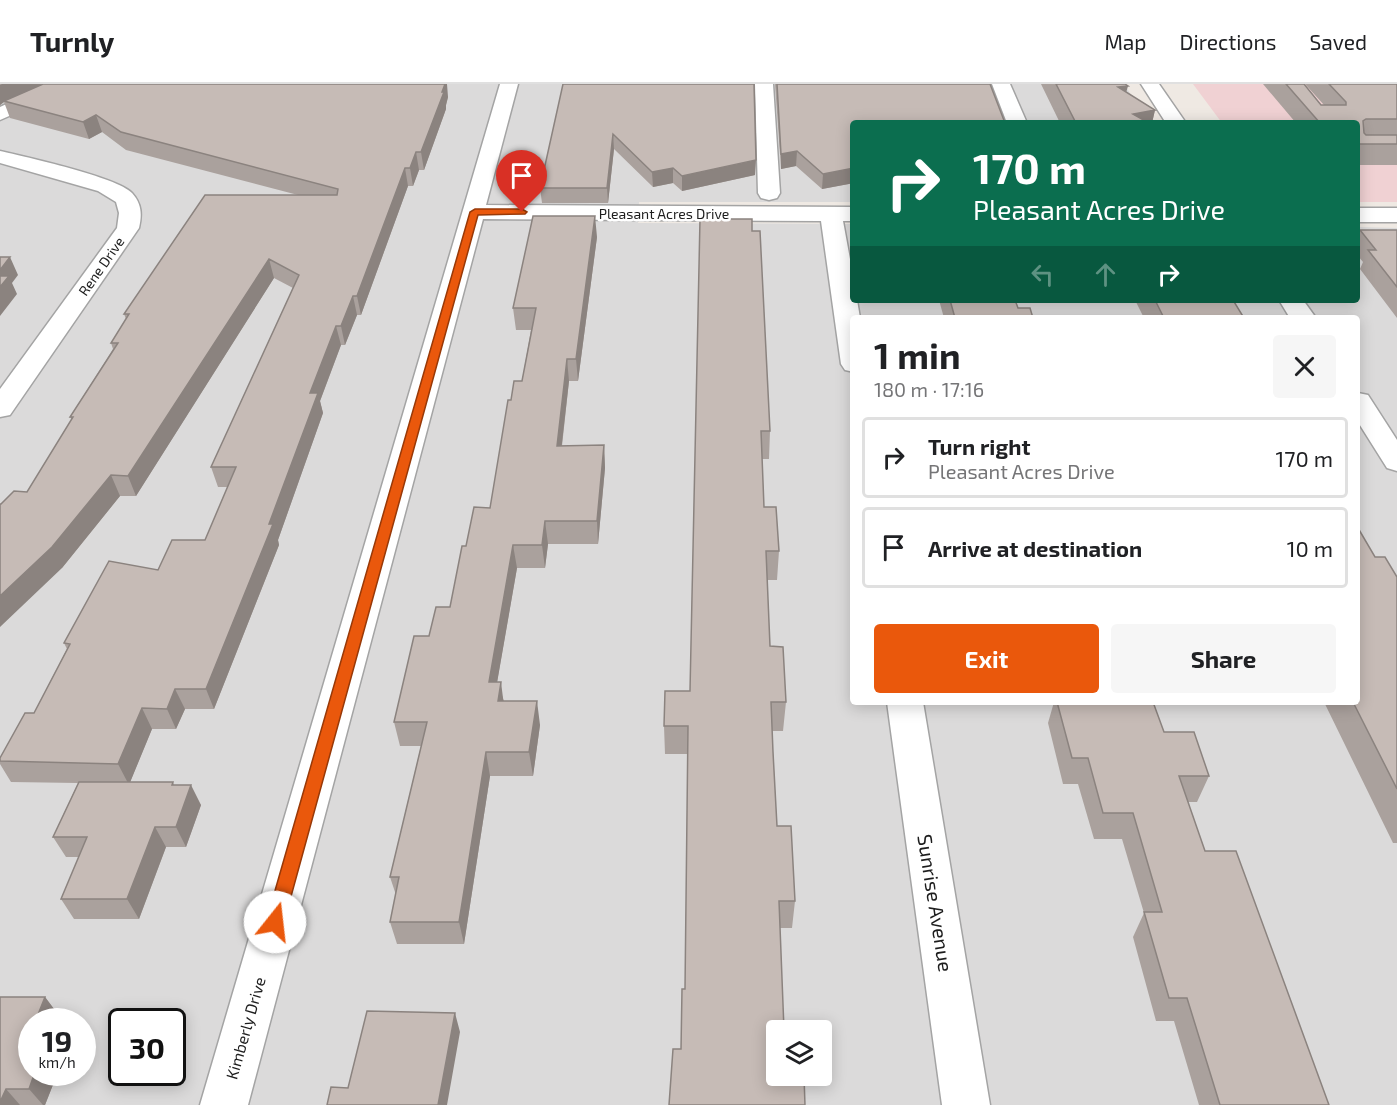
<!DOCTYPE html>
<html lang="en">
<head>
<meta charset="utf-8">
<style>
  :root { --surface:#fff; --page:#f6f6f6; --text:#202124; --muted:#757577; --line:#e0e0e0; --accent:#ea580c }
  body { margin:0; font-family:"Exo 2",sans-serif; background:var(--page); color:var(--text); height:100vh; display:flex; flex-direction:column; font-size:22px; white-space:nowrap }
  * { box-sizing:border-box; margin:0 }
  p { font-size:20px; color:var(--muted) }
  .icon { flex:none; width:33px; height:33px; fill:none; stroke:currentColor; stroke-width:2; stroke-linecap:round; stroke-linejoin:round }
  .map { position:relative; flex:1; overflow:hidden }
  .details { position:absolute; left:850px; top:231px; width:510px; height:390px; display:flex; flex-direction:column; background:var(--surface); border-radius:6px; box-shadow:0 3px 15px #0003 }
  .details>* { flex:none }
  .hud { position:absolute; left:850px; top:36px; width:510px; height:183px; border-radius:6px; box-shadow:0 3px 15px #0003; background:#0b6e4f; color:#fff; overflow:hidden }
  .buttons { position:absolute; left:766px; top:936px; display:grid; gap:12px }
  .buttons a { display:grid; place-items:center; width:66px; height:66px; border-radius:6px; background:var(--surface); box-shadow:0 3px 15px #0003; font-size:30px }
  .speed { position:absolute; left:18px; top:924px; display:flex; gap:12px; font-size:30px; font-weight:700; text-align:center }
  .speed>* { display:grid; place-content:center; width:78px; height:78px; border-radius:50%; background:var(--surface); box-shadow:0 3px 15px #0003; line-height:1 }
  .speed small { font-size:15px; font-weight:400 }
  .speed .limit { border:3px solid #111; border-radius:9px; background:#fff; color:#111 }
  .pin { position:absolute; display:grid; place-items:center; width:51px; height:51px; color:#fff; margin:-62px -26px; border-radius:50% 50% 50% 0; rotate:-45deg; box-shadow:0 0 6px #0007 }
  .pin .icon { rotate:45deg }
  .me { position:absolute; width:66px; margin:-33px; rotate:16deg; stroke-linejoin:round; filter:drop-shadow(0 0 4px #0008) }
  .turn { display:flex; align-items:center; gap:21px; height:126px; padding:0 24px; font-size:27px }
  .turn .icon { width:78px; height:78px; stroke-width:2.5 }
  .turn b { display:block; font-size:42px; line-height:51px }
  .lanes { display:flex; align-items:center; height:57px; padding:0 24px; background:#0003; justify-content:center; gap:30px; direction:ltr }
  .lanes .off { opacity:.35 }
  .round { display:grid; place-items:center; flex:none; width:63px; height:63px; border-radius:6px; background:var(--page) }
  .summary { display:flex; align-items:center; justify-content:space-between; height:102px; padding:0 24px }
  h1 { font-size:36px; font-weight:700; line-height:45px }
  .button { display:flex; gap:12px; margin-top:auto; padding:12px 24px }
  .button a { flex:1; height:69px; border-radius:6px; background:var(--accent); color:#fff; font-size:24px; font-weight:700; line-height:69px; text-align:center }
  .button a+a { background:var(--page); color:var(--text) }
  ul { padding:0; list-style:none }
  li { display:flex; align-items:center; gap:18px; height:81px; margin:0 12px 9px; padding:0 12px; border:3px solid var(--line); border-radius:6px }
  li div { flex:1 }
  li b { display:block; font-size:22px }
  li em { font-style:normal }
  header { display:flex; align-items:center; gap:36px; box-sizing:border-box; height:84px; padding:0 30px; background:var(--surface); border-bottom:2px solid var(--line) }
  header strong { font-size:28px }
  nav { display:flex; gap:33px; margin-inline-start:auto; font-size:21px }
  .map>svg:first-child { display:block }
</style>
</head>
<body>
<header>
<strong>Turnly</strong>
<nav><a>Map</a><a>Directions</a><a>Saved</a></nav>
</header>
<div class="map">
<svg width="1397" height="1021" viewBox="0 0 1397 1021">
  <rect width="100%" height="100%" fill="#efe9e3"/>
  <path fill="#dbdada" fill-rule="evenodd" d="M 0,0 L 1124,0 L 1150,39 L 854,39 L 853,118 L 639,118 L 638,139 L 853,140 L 854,216 L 1358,216 L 1358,143 L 1397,144 L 1397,1021 L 0,1021 ZM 854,234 L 1358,234 L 1358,618 L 854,618 ZM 32,938 L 82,938 L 82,988 L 32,988 ZM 122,938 L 172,938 L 172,988 L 122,988 ZM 777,946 L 822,946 L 822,992 L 777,992 Z"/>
  <path fill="#f0d1d3" d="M 1193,0 L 1397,0 L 1397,118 L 1358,118 L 1358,39 L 1222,39 Z"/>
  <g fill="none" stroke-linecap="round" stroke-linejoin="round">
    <g stroke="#a4a4a4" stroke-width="3">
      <path id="minor" d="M 50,0 L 75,0 L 73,4 L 0,36 L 0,23 Z
        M 500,0 L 518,0 L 486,121 L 854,123 L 854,137 L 843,137 L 854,197 L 854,216 L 857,216 L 860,234 L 854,234 L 854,288 L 845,286 L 841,280 L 821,137 L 483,135 L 248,1021 L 200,1021 Z
        M 755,0 L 773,0 L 780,109 L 777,114 L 769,116 L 761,114 L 758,109 Z
        M 992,0 L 1010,0 L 1027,39 L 1007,39 Z
        M 1141,0 L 1159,0 L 1186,39 L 1166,39 Z
        M 0,67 C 26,73 117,93 132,109 C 142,120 142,131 139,144 L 10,331 L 0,333 L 0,305 L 117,144 L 119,129 L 116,118 L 98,107 L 0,79 Z
        M 1358,124 L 1397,124 L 1397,138 L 1358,138 Z
        M 1279,216 L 1303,216 L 1316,234 L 1290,234 Z
        M 1358,309 L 1368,311 L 1397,356 L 1397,387 L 1387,384 L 1358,338 Z
        M 887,618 L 923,618 L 990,1021 L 942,1021 Z"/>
    </g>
    <use href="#minor" fill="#fff" fill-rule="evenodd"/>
  </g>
  <path fill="#aaa19d" d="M 0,0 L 448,13 L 446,21 L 446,25 L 424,86 L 419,86 L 413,102 L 408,102 L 361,231 L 357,231 L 345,261 L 341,261 L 320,317 L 323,329 L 278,456 L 279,461 L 214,625 L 185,625 L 176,645 L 152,645 L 130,698 L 173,698 L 174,701 L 201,721 L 186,763 L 166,763 L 139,835 L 74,835 L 61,815 L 79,773 L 66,773 L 53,753 L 78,699 L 11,698 L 0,680 L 0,674 L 34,629 L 67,565 L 64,559 L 158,486 L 205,456 L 228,403 L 218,403 L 211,383 L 293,204 L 274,194 L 136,412 L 120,412 L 62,484 L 1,420 L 27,408 L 72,336 L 70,333 L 113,265 L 111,259 L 126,235 L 124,230 L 298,111 L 126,66 L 102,48 L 89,55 L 10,34 L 4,18 L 0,21 Z
    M 563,0 L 755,91 L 682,107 L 673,99 L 653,103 L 614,65 L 608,119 L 542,119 L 540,104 Z
    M 775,0 L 990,0 L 854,39 L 854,99 L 822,105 L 796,82 L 781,85 Z
    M 1041,0 L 1125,0 L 1126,8 L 1155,26 L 1152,39 L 1060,39 Z
    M 1263,0 L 1304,0 L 1321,21 L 1324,21 L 1305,0 L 1397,0 L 1397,81 L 1358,81 L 1358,39 L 1296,39 Z
    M 1360,146 L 1397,146 L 1397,234 L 1360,185 L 1363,178 L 1358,172 L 1358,153 Z
    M 752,147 L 770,347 L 769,375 L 762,375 L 764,423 L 779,467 L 777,496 L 767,496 L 770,562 L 786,618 L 783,647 L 772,647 L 777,742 L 795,817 L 792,844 L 780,844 L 681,965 L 685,905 L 688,670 L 665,670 L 664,642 L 690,607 Z
    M 597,153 L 578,297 L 569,297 L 562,362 L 604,361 L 605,384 L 598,460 L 548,460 L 545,484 L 517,484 L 497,598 L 504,617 L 540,641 L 533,692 L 490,692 L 464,860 L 397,860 L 390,838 L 396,811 L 390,793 L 421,662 L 400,662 L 394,638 L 429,552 L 450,523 L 466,462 L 490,424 L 511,316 L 522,297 L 531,246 L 516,246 L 513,224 Z
    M 939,216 L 1015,216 L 1018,224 L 1033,234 L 944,234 Z
    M 1135,216 L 1233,216 L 1244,234 L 1144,234 Z
    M 1375,473 L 1397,493 L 1397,759 L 1393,759 L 1324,618 L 1358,618 Z
    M 1054,618 L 1153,618 L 1164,648 L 1209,692 L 1197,718 L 1188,718 L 1205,767 L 1329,1021 L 1199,1021 L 1174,937 L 1156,937 L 1133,853 L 1144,829 L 1122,755 L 1094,755 L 1078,700 L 1063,700 L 1048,639 Z
    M 0,913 L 45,913 L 60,933 L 57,938 L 32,938 L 58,988 L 45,1021 L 0,1021 Z"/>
  <path fill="#8b837f" d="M 2,0 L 45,0 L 4,17 L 4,18 L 0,21 L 0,1 Z
    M 445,0 L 447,0 L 448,13 L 446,21 L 446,25 L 424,86 L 421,68 Z
    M 1128,2 L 1122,23 L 1118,3 Z
    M 1155,26 L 1152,39 L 1131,39 L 1133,30 Z
    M 96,31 L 102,48 L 89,55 L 83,38 Z
    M 613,50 L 614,65 L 608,119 L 607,104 Z
    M 797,67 L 796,82 L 781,85 L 781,70 Z
    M 416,68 L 419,86 L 413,102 L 410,84 Z
    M 756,76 L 755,91 L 682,107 L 682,92 Z
    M 405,84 L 408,102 L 361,231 L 357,212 Z
    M 673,84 L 673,99 L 653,103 L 652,88 Z
    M 854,84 L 854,99 L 822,105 L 823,90 Z
    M 595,132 L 597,153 L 578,297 L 576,275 Z
    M 10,173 L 18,191 L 12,199 L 17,210 L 0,232 L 0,186 Z
    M 269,175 L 274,194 L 136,412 L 128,392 Z
    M 353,212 L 357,231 L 345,261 L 341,242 Z
    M 336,242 L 341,261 L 320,317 L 323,329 L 278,456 L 279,461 L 214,625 L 206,605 L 269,440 L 310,309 Z
    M 567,275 L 569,297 L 559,385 L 557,362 Z
    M 604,361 L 605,384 L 598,460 L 597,437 Z
    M 111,391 L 120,412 L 62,484 L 0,543 L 0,512 Z
    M 545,437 L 548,460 L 545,484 L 542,461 Z
    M 513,461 L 517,484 L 493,622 L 489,598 Z
    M 501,598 L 504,622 L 498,617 Z
    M 175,605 L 185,625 L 176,645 L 167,625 Z
    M 537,617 L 540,641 L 533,692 L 529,668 Z
    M 142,624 L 152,645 L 129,701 L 118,680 Z
    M 486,668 L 490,692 L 464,860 L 459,838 Z
    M 191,701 L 201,721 L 186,763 L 176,743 Z
    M 155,743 L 166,763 L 139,835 L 127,815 Z
    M 45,913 L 60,933 L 57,938 L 35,938 Z
    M 455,929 L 460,948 L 447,1021 L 438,1021 Z
    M 35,988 L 58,988 L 45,1021 L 43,1021 L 29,1005 Z
    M 6,1005 L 20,1021 L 0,1021 L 0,1018 Z"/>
  <path fill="#c6bbb6" stroke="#8b837f" stroke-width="1.5" d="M 43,0 L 445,0 L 442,8 L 444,8 L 421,68 L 416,68 L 410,84 L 405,84 L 357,212 L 353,212 L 341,242 L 336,242 L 310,309 L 318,309 L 269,440 L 273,440 L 206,605 L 175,605 L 167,625 L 142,624 L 118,680 L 0,677 L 0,674 L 25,629 L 34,629 L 70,560 L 64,559 L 109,477 L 158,486 L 172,456 L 205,456 L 236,383 L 211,383 L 299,191 L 269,175 L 128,392 L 111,391 L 52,463 L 0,512 L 0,420 L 1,420 L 14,407 L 27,408 L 73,333 L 70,333 L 118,259 L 111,259 L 129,230 L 124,230 L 205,111 L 337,111 L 338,105 L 121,48 L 96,31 L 83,38 L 4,17 Z
    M 563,0 L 754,0 L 756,76 L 682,92 L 673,84 L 652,88 L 613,50 L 607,104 L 540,104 Z
    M 777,0 L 990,0 L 1005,39 L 854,39 L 854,84 L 823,90 L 797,67 L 781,70 Z
    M 1056,0 L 1125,0 L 1128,2 L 1118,3 L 1155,26 L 1133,30 L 1149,39 L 1076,39 Z
    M 1286,0 L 1304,0 L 1321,21 L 1346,21 L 1346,18 L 1329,0 L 1397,0 L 1397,35 L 1366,35 L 1363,37 L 1364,49 L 1366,51 L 1397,51 L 1397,60 L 1358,60 L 1358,39 L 1320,39 Z
    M 533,132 L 595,132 L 576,275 L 567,275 L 557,362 L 604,361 L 597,437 L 545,437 L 542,461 L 513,461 L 489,598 L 501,598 L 498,617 L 537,617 L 529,668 L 486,668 L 459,838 L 390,838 L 399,793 L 390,793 L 427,638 L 394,638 L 414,552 L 429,552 L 436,523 L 450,523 L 462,462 L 466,462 L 474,423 L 490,424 L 508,316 L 511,316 L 514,297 L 522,297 L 536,224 L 513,224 Z
    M 700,135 L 752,135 L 752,147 L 760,147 L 770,347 L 761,347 L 764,423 L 776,423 L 779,467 L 766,467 L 770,562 L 783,563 L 786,618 L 771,618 L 773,668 L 777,742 L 791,742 L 795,817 L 779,817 L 784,946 L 777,946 L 777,992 L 804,992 L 805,1021 L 669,1021 L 673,965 L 681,965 L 682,905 L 685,905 L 688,642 L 664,642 L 665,607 L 690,607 Z
    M 1360,146 L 1397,146 L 1397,203 L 1368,166 L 1376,166 Z
    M 0,173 L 10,173 L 0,186 Z
    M 0,192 L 9,192 L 0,203 Z
    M 950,216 L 1015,216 L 1018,224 L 1030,224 L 1033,234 L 955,234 Z
    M 1155,216 L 1233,216 L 1244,234 L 1164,234 Z
    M 1358,444 L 1375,473 L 1385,473 L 1397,493 L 1397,705 L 1353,618 L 1358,618 Z
    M 1057,618 L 1153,618 L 1164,648 L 1194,648 L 1209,692 L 1179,692 L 1205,767 L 1236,767 L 1329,1021 L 1220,1021 L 1187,914 L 1169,914 L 1144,828 L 1162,828 L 1133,729 L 1103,729 L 1088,674 L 1072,674 Z
    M 79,698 L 173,698 L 172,701 L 191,701 L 176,743 L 155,743 L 127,815 L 61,815 L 87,753 L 53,753 Z
    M 0,913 L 45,913 L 35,938 L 32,938 L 32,945 L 28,952 L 32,952 L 32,988 L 35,988 L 29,1005 L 6,1005 L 0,1018 Z
    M 367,927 L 455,929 L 438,1021 L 327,1021 L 331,1003 L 348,1004 Z"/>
  <path fill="#ea580c" stroke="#983908" stroke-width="1.5" d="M 522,125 L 527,128 L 525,130 L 478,131 L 284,838 L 281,843 L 275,846 L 269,843 L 266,838 L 470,128 L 475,125 Z"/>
  <g text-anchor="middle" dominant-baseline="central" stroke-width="5" stroke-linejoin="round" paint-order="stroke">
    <g font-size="14" fill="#1d1d1d" stroke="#fff">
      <text x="664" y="129">Pleasant Acres Drive</text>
      <text transform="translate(101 182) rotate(-55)">Rene Drive</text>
    </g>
    <g font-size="16" fill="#1d1d1d" stroke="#fff">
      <text transform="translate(245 944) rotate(-74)">Kimberly Drive</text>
    </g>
    <g font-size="20" fill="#1d1d1d" stroke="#fff">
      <text transform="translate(936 819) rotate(81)">Sunrise Avenue</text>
    </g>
  </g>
</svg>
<div class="buttons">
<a><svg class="icon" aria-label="layers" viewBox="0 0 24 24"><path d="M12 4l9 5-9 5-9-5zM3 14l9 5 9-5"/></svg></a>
</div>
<div class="speed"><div>19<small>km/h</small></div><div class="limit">30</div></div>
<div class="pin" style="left:522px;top:128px;background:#d93025"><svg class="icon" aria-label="arrive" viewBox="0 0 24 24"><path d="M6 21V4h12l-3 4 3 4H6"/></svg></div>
<svg class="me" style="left:275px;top:838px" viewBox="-20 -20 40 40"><circle r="19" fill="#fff"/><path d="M0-13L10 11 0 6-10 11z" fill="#ea580c"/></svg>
<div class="hud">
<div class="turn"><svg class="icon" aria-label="right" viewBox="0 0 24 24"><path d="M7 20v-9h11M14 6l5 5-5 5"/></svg><div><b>170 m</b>Pleasant Acres Drive</div></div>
<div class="lanes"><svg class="icon off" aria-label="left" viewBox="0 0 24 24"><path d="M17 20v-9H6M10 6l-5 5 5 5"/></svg><svg class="icon off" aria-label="ahead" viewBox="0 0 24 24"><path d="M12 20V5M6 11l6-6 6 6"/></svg><svg class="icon" aria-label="right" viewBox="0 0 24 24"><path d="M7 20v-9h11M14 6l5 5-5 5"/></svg></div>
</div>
<section class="details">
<div class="summary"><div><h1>1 min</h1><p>180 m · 17:16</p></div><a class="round"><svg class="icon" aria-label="close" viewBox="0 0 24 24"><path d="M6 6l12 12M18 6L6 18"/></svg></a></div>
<ul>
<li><svg class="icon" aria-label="right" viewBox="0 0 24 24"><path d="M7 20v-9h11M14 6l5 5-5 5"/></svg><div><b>Turn right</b><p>Pleasant Acres Drive</p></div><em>170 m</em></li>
<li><svg class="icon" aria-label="arrive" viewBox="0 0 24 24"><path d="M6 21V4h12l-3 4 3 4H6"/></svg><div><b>Arrive at destination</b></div><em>10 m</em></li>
</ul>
<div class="button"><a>Exit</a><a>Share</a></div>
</section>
</div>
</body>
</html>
